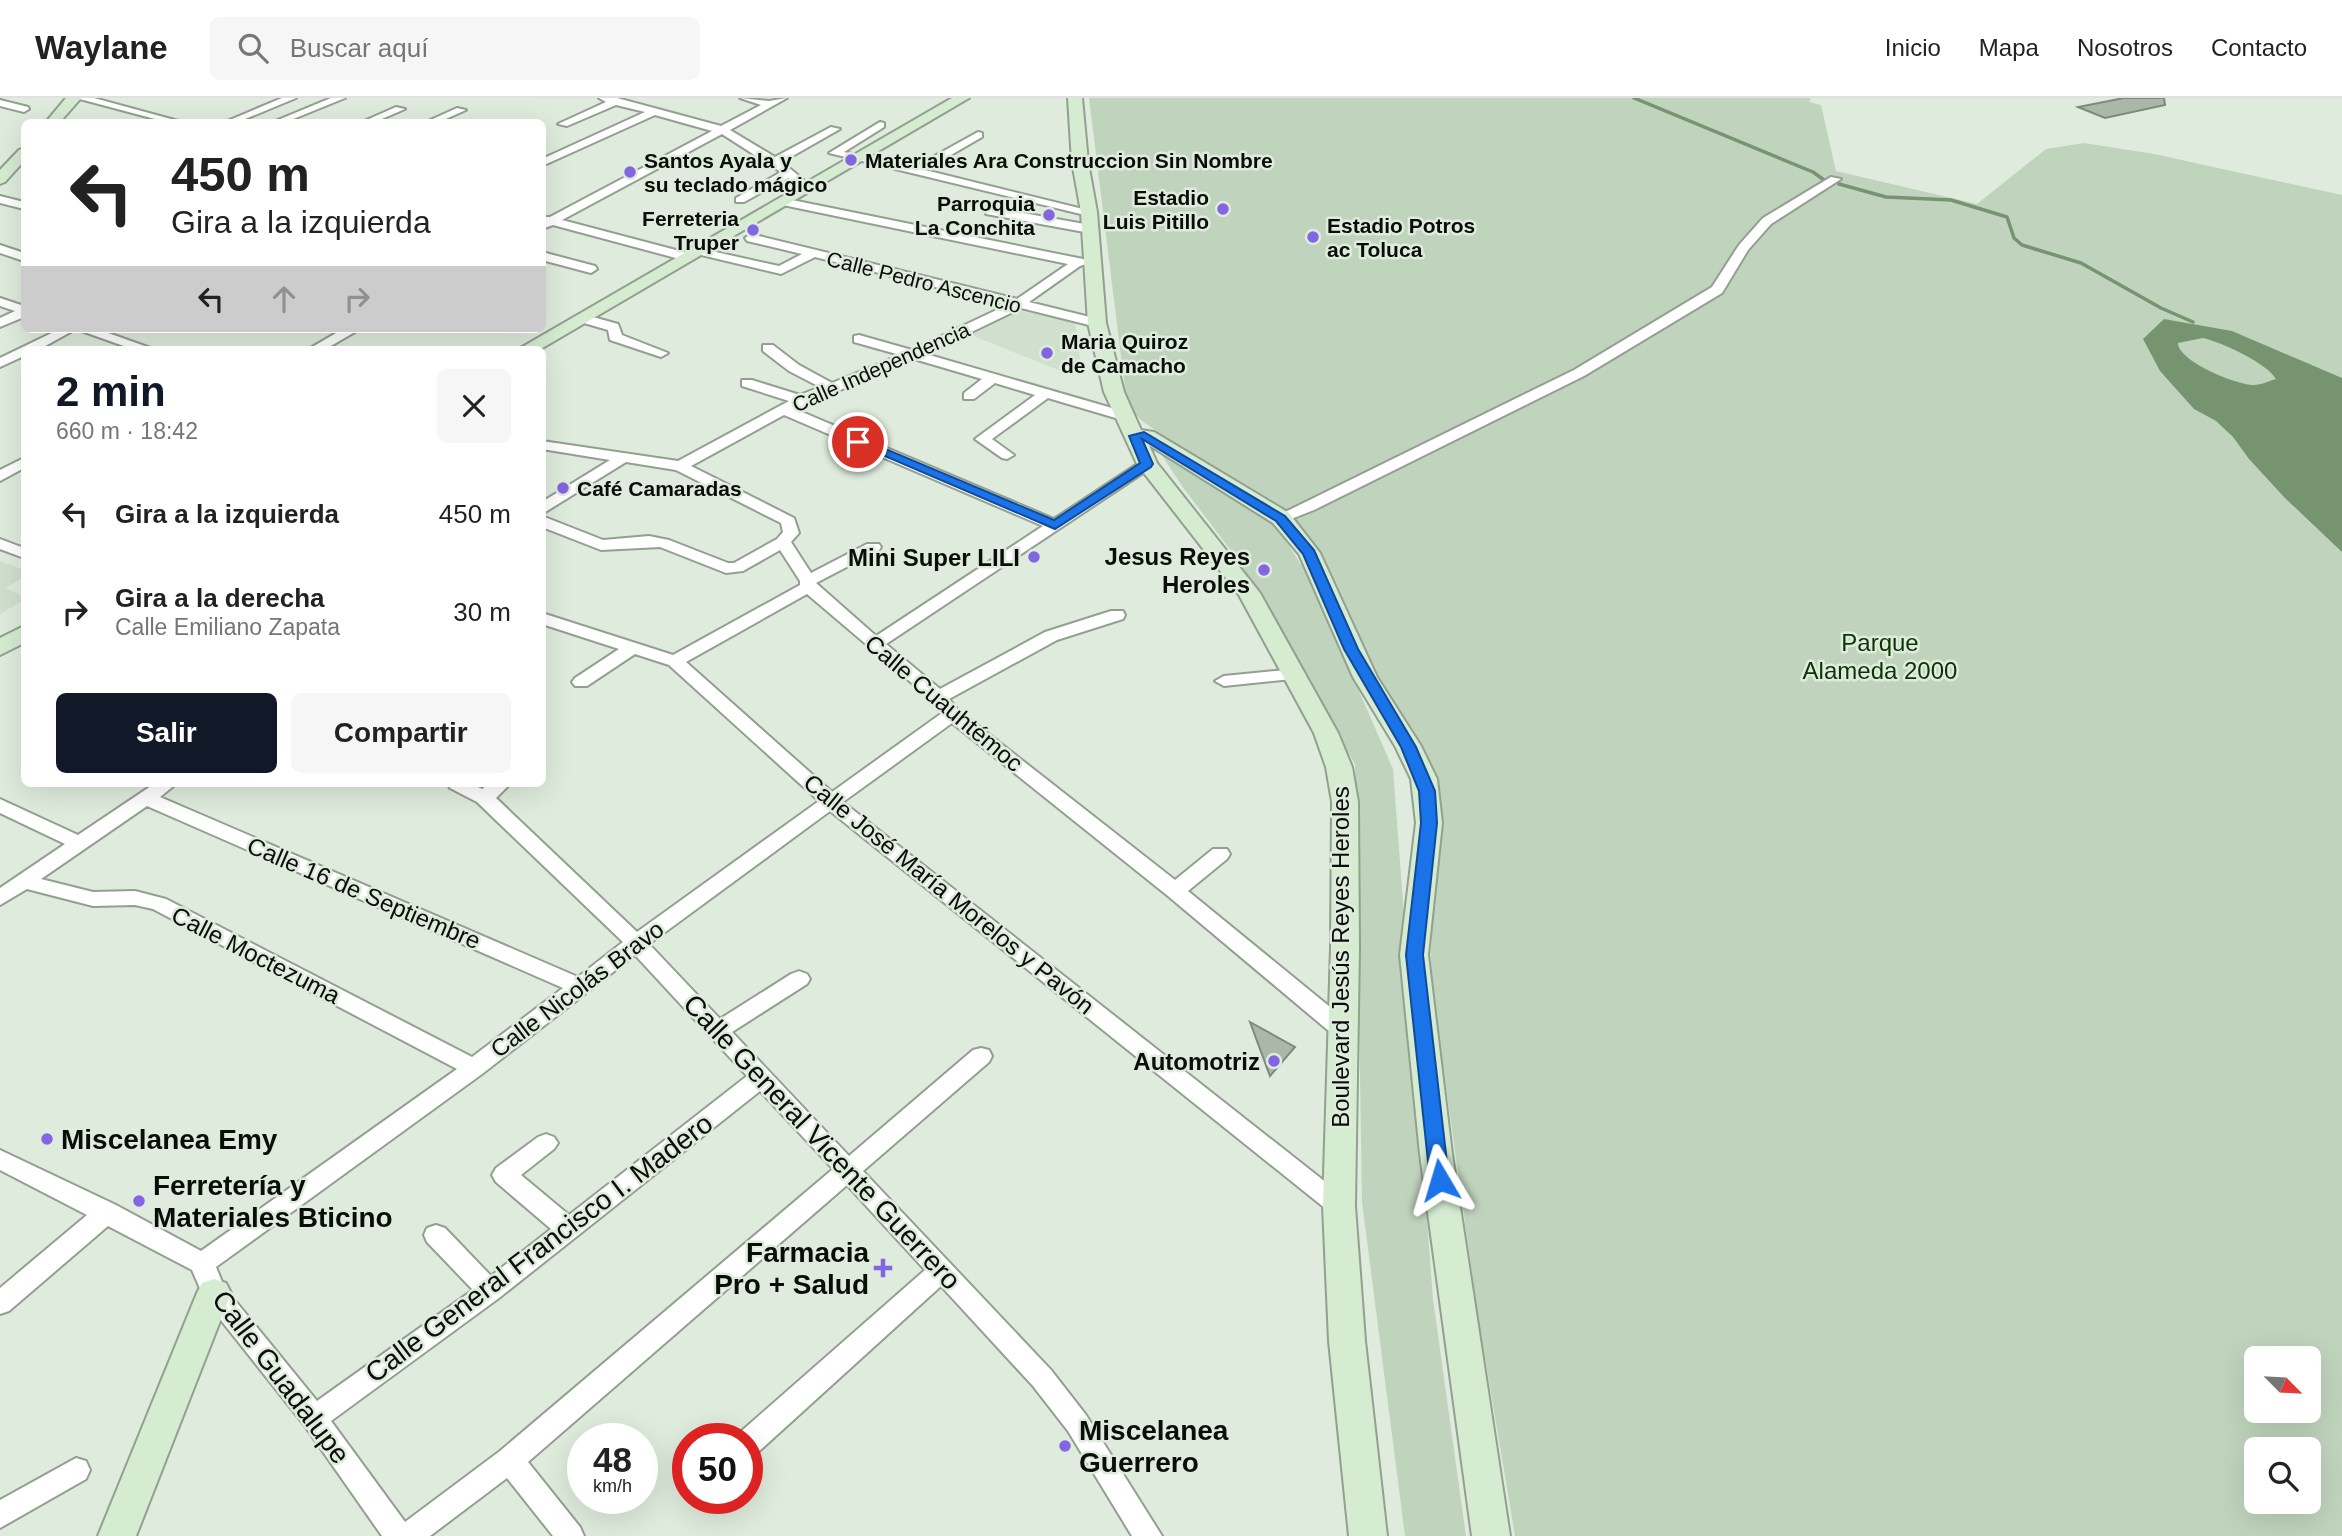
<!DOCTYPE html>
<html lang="es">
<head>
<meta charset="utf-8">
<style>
  :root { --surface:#fff; --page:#f6f6f6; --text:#222; --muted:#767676; --line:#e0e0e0; --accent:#111827 }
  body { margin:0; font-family:Arial,sans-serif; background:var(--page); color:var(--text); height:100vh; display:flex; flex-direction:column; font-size:26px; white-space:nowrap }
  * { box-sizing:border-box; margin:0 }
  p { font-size:23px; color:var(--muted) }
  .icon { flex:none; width:38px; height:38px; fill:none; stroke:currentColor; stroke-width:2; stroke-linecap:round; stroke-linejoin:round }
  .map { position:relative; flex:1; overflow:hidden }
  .drawer { position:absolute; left:21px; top:248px; width:525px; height:441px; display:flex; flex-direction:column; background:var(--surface); border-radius:10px; box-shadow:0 7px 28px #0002 }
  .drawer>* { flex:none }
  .guide { position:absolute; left:21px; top:21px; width:525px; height:214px; border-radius:10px; box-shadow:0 7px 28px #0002; background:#fff; color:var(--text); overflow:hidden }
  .needle { width:46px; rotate:114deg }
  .tools { position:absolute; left:2244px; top:1248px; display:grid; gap:14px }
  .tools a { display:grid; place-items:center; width:77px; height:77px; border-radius:10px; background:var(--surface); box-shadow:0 7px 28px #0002; font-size:35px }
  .speed { position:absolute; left:567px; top:1325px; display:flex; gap:14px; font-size:35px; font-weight:700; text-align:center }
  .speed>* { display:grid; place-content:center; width:91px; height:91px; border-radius:50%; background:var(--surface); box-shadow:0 7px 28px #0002; line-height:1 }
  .speed small { font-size:18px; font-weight:400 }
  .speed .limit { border:10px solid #d22; background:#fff; color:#111 }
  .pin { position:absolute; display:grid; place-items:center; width:60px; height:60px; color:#fff; margin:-30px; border:4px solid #fff; border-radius:50%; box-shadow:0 2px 7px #0007 }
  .me { position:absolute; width:77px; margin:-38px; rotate:353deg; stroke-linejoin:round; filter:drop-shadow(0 0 5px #0008) }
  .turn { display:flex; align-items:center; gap:24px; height:147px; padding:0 35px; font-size:32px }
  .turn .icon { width:91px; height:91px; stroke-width:2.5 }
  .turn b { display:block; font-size:49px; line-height:60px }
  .lanes { display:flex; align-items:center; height:66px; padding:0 35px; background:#0003; justify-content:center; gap:35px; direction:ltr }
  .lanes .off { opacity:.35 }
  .round { display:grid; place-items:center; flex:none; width:74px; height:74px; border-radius:10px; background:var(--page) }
  .summary { display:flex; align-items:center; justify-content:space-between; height:119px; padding:0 35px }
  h1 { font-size:42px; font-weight:700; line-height:52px; color:var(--accent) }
  .button { display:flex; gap:14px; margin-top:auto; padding:14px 35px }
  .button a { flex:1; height:80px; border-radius:10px; background:var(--accent); color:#fff; font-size:28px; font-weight:700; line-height:80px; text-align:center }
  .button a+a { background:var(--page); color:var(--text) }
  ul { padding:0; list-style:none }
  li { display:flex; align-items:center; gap:21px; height:98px; padding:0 35px }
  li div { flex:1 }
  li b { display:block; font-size:26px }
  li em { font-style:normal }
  header { display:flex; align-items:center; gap:42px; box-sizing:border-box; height:98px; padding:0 35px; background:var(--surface); border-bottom:2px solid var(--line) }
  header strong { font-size:33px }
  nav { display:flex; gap:38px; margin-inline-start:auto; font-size:24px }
  .search { width:490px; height:63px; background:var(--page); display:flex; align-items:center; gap:18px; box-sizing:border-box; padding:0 24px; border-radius:10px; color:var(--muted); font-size:26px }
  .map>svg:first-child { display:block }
</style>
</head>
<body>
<header>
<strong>Waylane</strong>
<div class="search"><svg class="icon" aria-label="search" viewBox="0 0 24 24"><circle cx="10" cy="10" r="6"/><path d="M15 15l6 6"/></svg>Buscar aquí</div>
<nav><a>Inicio</a><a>Mapa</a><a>Nosotros</a><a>Contacto</a></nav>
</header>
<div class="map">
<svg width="2342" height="1438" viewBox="0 0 2342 1438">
  <rect width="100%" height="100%" fill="#dfecdd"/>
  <path fill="#cfe1cc" d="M 1017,212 L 1075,225 L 1082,274 L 1073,278 L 966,235 Z
    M 0,463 L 24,472 L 24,479 L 6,490 L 24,499 L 24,502 L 0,516 Z"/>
  <path fill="#c0d4bd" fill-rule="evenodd" d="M 1089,0 L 1811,0 L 1809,4 L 1821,7 L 1836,73 L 1977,106 L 2046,51 L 2084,45 L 2154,56 L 2342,97 L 2342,1438 L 1515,1438 L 1478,1218 L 1430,875 L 1438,693 L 1355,553 L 1277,408 L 1163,338 L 1141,322 L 1127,307 ZM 2256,1260 L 2308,1260 L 2308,1312 L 2256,1312 ZM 2256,1351 L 2308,1351 L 2308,1404 L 2256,1404 Z
    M 1159,353 L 1224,391 L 1279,432 L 1309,479 L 1393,671 L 1433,1201 L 1466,1438 L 1405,1438 L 1362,1104 L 1355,666 L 1229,450 L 1184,391 Z"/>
  <path fill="#769470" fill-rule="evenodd" d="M 2164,221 L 2232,233 L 2342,280 L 2342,454 L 2284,399 L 2249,361 L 2233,339 L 2216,323 L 2194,311 L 2160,273 L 2143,241 ZM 2203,240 C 2221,244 2267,265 2276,281 C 2269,283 2261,287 2254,287 C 2236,287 2178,263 2178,245 Z"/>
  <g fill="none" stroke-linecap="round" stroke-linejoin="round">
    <path stroke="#769470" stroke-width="3.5" d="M 1634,0 L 1813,74 L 1824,82
      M 1839,86 L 1886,99 L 1951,102 L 2007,119 L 2014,140 L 2022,147 L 2081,165 L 2161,210 L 2193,224"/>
  </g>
  <path fill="#abb7a9" stroke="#7e8a7c" stroke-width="2" d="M 2124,0 L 2164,0 L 2165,7 L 2105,20 L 2078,9 Z
    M 1250,924 L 1295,949 L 1270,978 Z"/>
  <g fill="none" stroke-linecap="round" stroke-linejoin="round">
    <g stroke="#939f91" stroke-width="4">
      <path id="street" d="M 76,0 L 94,0 L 182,24 L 166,24 Z
        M 282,0 L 296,0 L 238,24 L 225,24 Z
        M 331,0 L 345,0 L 286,24 L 273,24 Z
        M 599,0 L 617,0 L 721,28 L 761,7 L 740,0 L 769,3 L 787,0 L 730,32 L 775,59 L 831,29 L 840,31 L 782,64 L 811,88 L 811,92 L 803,92 L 788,80 L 744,104 L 736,104 L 736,100 L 781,74 L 722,36 L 562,122 L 691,156 L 693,159 L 687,163 L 553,127 L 542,131 L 543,119 L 550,119 L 712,33 L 655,17 L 542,68 L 542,61 L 645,14 L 616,7 L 567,28 L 558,26 L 606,4 Z
        M 0,2 L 28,9 L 29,11 L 24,14 L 0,8 Z
        M 396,9 L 405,11 L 375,24 L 362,24 Z
        M 457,10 L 466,12 L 439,24 L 426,24 Z
        M 880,24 L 884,25 L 884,29 L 844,54 L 913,70 L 978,34 L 982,35 L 982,39 L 925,72 L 1095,114 L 1089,118 L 829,55 Z
        M 1831,79 L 1841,81 L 1771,126 L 1748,152 L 1722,195 L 1584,278 L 1314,412 L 1281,425 L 1273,420 L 1574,272 L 1712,189 L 1739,147 L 1763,120 Z
        M 0,98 L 24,104 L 24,111 L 0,105 Z
        M 782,100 L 1083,161 L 1089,165 L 1080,168 L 1029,204 L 1102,222 L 1102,228 L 1097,229 L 1021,210 L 926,256 L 1129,315 L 1129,321 L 1119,321 L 1048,300 L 992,341 L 1014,357 L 1007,361 L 1002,360 L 975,341 L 1035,297 L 995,285 L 974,301 L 964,301 L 964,295 L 982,281 L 914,261 L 795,311 L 1054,421 L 1142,363 L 1152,363 L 1154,366 L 1152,369 L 886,546 L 940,591 L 1045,534 L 1111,513 L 1123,513 L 1125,517 L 1123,521 L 1057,542 L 949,601 L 958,612 L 1175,782 L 1213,751 L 1227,751 L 1230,756 L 1227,761 L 1188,793 L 1352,927 L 1355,933 L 1352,939 L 1344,941 L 1336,939 L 1168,798 L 952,625 L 843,704 L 1347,1101 L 1351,1108 L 1347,1115 L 1339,1118 L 1331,1115 L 830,713 L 649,846 L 720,921 L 791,876 L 799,873 L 807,876 L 810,881 L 807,886 L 732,934 L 849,1058 L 973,952 L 981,950 L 989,952 L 992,958 L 989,964 L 863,1073 L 1051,1272 L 1086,1317 L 1162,1438 L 1132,1438 L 1068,1333 L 1033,1288 L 941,1188 L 757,1355 L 747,1358 L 747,1340 L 736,1340 L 737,1337 L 925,1172 L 847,1087 L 528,1364 L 580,1429 L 584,1438 L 553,1438 L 507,1380 L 430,1438 L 382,1438 L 305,1328 L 205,1202 L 192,1172 L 108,1128 L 9,1213 L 0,1216 L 0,1190 L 87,1117 L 0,1072 L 0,1052 L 116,1107 L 201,1153 L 457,971 L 153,811 L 135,807 L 93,808 L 27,791 L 0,807 L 0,790 L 65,746 L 0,715 L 0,701 L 78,737 L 154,686 L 176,686 L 160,699 L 578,879 L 623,844 L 477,704 L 450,690 L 448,686 L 472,686 L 482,691 L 489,686 L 510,686 L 496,700 L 637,834 L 819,703 L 669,567 L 635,556 L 587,588 L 575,588 L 572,584 L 575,580 L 619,551 L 542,526 L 542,515 L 673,557 L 800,487 L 800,483 L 780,452 L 743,473 L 726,475 L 660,449 L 601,452 L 542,429 L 542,418 L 603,442 L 649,438 L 669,442 L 728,465 L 734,465 L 777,441 L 783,434 L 781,425 L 676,372 L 626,364 L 542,416 L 542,404 L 610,362 L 542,351 L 542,343 L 678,363 L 789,303 L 742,288 L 742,282 L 752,282 L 800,297 L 820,289 L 789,273 L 763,253 L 763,247 L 773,247 L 799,267 L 832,285 L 900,257 L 854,244 L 854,238 L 859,237 L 912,252 L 1007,207 L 815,159 L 781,176 L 693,155 L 693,149 L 779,168 L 802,156 L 747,143 L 745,140 L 751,136 L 1017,201 L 1068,166 L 778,106 L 778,102 ZM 784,317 L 1043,428 L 876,538 L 816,485 L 879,452 L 881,449 L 879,446 L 867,446 L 811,475 L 791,444 L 799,435 L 794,420 L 691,368 ZM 807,496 L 933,603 L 942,615 L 832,694 L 686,564 ZM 147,708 L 563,890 L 472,959 L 166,801 L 135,793 L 93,794 L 41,781 ZM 635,857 L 747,978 L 569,1117 L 521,1077 L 554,1051 L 558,1045 L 554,1039 L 546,1036 L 538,1039 L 496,1070 L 492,1077 L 496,1084 L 551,1131 L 491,1178 L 445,1130 L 436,1127 L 427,1130 L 424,1137 L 427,1144 L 473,1192 L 317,1303 L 224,1189 L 216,1169 L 482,976 ZM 760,993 L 833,1071 L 500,1353 L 405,1424 L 331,1323 L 499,1200 Z
        M 990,109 L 1090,127 L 1096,131 L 1090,135 L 986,116 L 986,110 Z
        M 0,147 L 24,155 L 24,163 L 0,155 Z
        M 542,154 L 595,168 L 597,171 L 591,175 L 542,162 Z
        M 0,200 L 24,208 L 24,219 L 0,229 L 0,220 L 15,213 L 0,208 Z
        M 582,216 L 618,226 L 622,237 L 668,255 L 661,259 L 610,242 L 608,232 L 577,223 L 575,220 Z
        M 60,231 L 97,231 L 156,252 L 135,252 L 76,231 L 38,252 L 24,252 L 24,258 L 0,269 L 0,260 Z
        M 343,231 L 360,231 L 324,252 L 307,252 Z
        M 24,360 L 24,370 L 0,383 L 0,372 Z
        M 0,441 L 24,450 L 24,460 L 0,451 Z
        M 1296,571 L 1302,572 L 1305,576 L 1302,580 L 1224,588 L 1215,583 L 1224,578 Z
        M 76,1360 L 86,1363 L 90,1372 L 86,1381 L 0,1430 L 0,1402 Z"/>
    </g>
    <g stroke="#939f91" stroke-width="4">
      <path id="secondary" d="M 66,0 L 81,0 L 60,24 L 46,24 Z
        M 952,0 L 969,0 L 539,252 L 517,252 Z
        M 1068,0 L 1082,0 L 1088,64 L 1097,114 L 1106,225 L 1124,294 L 1141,332 L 1154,334 L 1289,415 L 1320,455 L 1377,579 L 1421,648 L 1437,681 L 1442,725 L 1428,857 L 1452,1056 L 1510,1438 L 1472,1438 L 1420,1056 L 1400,857 L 1416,725 L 1411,681 L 1395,648 L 1353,579 L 1299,456 L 1273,425 L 1149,347 L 1157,365 L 1260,495 L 1338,635 L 1352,669 L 1358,704 L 1359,850 L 1355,1108 L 1365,1243 L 1387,1438 L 1349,1438 L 1329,1243 L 1323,1108 L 1331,850 L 1332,704 L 1326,669 L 1314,635 L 1239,497 L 1137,366 L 1104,294 L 1088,225 L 1081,114 L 1072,64 Z
        M 24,50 L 24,63 L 5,84 L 0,86 L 0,72 L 19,52 Z
        M 24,528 L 24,545 L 0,557 L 0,540 Z
        M 214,1181 L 226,1185 L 231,1195 L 136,1438 L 98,1438 L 197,1195 L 202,1185 Z"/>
    </g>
    <use href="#street" fill="#fff" fill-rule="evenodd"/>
    <use href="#secondary" fill="#d5ecd1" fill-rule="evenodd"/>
  </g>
  <path fill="#1a73e8" stroke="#114b97" stroke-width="2" d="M 1144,334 L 1285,418 L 1314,452 L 1358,551 L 1416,649 L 1435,693 L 1437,725 L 1423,857 L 1449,1082 L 1446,1088 L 1440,1090 L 1433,1088 L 1430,1082 L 1406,857 L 1421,725 L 1419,693 L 1401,649 L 1344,551 L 1303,456 L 1276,423 L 1142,341 L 1153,366 L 1151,369 L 1055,431 L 852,344 L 862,341 L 1054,422 L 1140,365 L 1129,338 Z"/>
  <g fill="#8265e0" stroke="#dfecdd" stroke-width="2.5">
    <circle cx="851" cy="62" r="7"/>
    <circle cx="630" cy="74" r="7"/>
    <circle cx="1223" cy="111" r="7"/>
    <circle cx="1049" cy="117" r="7"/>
    <circle cx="753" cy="132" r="7"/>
    <circle cx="1313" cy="139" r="7"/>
    <circle cx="1047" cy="255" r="7"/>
    <circle cx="563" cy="390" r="7"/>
    <circle cx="1034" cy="459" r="7"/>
    <circle cx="1264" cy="472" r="7"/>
    <circle cx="1274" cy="963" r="7"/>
    <circle cx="47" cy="1041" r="7"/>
    <circle cx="139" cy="1103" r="7"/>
    <path d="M879.5 1159.5h7v7h7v7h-7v7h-7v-7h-7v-7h7z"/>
    <circle cx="1065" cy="1348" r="7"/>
  </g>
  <g text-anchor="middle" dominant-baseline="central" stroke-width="5" stroke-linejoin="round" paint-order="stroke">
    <g font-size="21" font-weight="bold" fill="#0a0e09" stroke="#dfecdd" text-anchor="start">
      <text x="644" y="62">Santos Ayala y<tspan x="644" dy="24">su teclado mágico</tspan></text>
      <text x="865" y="62">Materiales Ara Construccion Sin Nombre</text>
      <text x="1209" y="99" text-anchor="end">Estadio<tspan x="1209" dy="24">Luis Pitillo</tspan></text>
      <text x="1035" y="105" text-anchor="end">Parroquia<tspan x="1035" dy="24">La Conchita</tspan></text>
      <text x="739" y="120" text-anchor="end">Ferreteria<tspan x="739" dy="24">Truper</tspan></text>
      <text x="1327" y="127">Estadio Potros<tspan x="1327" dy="24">ac Toluca</tspan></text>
      <text x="1061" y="243">Maria Quiroz<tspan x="1061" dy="24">de Camacho</tspan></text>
      <text x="577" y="390">Café Camaradas</text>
    </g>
    <g font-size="21" fill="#0a0e09" stroke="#dfecdd">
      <text transform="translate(924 184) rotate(14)">Calle Pedro Ascencio</text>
      <text transform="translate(881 269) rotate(-24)">Calle Independencia</text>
    </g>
    <g font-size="24" font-weight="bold" fill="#0a0e09" stroke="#dfecdd" text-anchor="end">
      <text x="1250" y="458">Jesus Reyes<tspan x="1250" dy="28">Heroles</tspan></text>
      <text x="1020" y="459">Mini Super LILI</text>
      <text x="1260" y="963">Automotriz</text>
    </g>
    <g font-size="24" fill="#083502" stroke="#dfecdd">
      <text x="1880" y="544">Parque<tspan x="1880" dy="28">Alameda 2000</tspan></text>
    </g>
    <g font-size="24" fill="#0a0e09" stroke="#dfecdd">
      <text transform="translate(944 605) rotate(40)">Calle Cuauhtémoc</text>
      <text transform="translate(364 795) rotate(23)">Calle 16 de Septiembre</text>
      <text transform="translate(949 796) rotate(39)">Calle José María Morelos y Pavón</text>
      <text transform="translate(256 857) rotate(27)">Calle Moctezuma</text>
      <text transform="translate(1340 859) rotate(-90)">Boulevard Jesús Reyes Heroles</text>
      <text transform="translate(577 891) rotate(-37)">Calle Nicolás Bravo</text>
    </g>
    <g font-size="28" font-weight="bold" fill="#0a0e09" stroke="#dfecdd" text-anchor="start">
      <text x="61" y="1041">Miscelanea Emy</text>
      <text x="153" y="1087">Ferretería y<tspan x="153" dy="32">Materiales Bticino</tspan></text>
      <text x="869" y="1154" text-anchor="end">Farmacia<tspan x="869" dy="32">Pro + Salud</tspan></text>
      <text x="1079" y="1332">Miscelanea<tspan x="1079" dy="32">Guerrero</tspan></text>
    </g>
    <g font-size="28" fill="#0a0e09" stroke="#dfecdd">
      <text transform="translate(822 1044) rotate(47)">Calle General Vicente Guerrero</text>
      <text transform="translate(539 1150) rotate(-37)">Calle General Francisco I. Madero</text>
      <text transform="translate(281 1279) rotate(53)">Calle Guadalupe</text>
    </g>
  </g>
</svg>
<div class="tools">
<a><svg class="needle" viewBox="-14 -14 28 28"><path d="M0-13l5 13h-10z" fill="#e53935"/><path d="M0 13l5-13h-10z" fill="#767676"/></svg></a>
<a><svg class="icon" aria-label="search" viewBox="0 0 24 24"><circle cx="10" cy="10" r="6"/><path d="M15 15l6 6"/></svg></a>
</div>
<div class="speed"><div>48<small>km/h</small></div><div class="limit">50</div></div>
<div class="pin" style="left:858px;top:344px;background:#d93025"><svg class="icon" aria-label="arrive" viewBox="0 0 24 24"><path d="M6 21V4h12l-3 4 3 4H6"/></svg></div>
<svg class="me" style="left:1440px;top:1082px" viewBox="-20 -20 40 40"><path d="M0-17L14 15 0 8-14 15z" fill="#1a73e8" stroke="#fff" stroke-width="4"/></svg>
<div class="guide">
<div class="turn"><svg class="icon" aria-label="left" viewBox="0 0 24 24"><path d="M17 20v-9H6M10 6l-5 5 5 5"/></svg><div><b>450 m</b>Gira a la izquierda</div></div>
<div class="lanes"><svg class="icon" aria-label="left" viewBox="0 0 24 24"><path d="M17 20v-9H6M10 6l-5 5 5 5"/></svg><svg class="icon off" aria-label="ahead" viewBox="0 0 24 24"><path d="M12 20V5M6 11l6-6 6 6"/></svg><svg class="icon off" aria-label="right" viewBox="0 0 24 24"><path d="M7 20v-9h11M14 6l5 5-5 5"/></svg></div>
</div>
<section class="drawer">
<div class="summary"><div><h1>2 min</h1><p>660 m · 18:42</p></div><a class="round"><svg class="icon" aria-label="close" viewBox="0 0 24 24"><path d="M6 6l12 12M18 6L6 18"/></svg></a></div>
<ul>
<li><svg class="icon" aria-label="left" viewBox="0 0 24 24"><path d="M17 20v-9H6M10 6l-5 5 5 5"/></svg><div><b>Gira a la izquierda</b></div><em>450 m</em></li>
<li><svg class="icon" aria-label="right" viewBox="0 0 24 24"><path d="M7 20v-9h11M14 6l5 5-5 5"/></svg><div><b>Gira a la derecha</b><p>Calle Emiliano Zapata</p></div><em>30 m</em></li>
</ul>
<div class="button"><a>Salir</a><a>Compartir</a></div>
</section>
</div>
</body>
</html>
